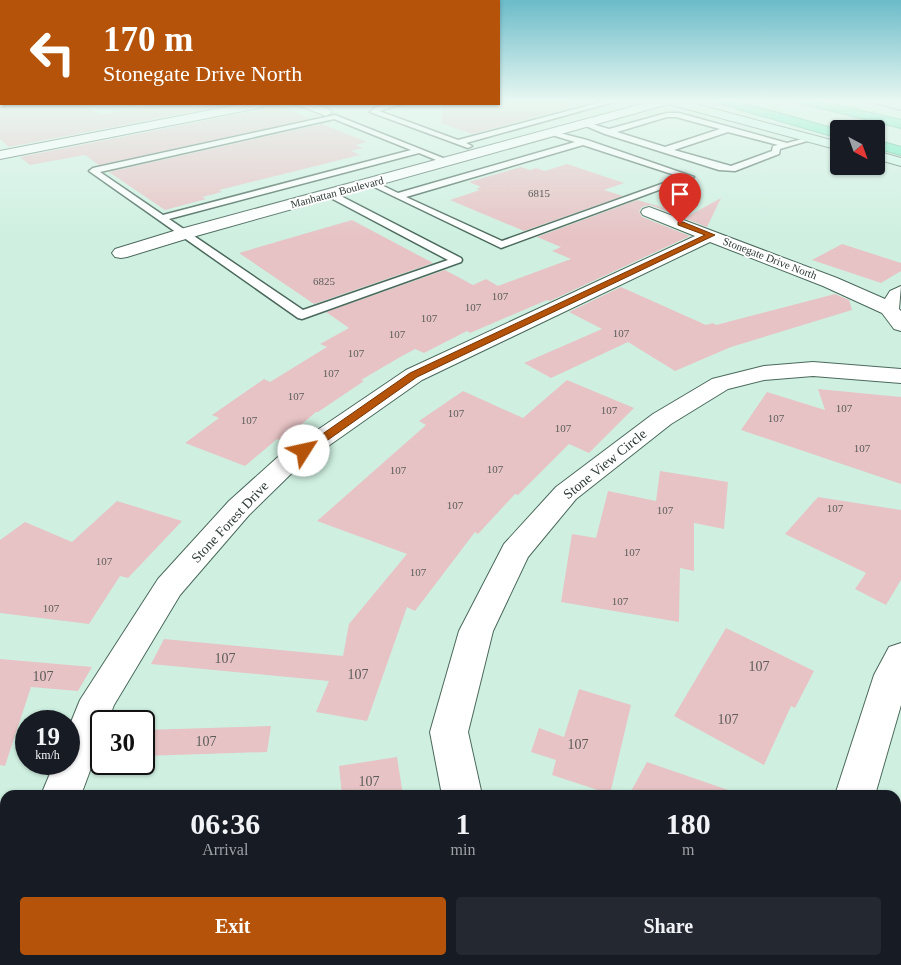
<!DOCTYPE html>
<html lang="en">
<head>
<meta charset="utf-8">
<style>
  :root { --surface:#171b24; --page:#242831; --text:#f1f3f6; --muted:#9ea1a6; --accent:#b45309 }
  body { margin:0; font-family:"Times New Roman",serif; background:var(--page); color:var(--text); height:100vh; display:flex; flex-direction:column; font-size:19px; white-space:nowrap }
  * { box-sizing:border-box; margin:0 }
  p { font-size:16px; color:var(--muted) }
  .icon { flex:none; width:28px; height:28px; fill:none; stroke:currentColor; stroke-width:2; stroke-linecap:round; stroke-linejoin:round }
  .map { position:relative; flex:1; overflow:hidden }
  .sheet { position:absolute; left:0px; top:790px; width:901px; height:175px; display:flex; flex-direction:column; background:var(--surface); border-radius:15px 15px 0 0; box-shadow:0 1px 4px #0004 }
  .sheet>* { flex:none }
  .guide { position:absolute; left:0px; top:0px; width:500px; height:105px; box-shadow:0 1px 4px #0004; background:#b45309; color:#fff; overflow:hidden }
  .needle { width:32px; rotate:139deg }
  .tools { position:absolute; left:830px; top:120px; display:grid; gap:10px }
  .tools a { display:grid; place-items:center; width:55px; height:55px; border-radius:5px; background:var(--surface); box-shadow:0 1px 4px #0004; font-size:25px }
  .speed { position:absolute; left:15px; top:710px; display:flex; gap:10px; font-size:25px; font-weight:700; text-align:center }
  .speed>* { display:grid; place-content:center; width:65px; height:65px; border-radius:50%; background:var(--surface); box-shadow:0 1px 4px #0004; line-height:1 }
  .speed small { font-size:12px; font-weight:400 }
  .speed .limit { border:2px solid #111; border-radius:8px; background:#fff; color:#111 }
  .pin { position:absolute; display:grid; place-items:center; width:42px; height:42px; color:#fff; margin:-51px -21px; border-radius:50% 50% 50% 0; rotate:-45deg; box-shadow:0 0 5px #0007 }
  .pin .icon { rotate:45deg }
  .me { position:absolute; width:55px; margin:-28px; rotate:55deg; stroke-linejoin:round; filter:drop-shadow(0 0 4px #0008) }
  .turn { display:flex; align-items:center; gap:18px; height:105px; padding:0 20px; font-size:22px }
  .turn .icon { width:65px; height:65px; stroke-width:2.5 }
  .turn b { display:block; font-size:35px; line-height:42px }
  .eta { display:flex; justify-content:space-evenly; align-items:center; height:85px; text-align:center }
  .eta b { font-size:30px; font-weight:600; line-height:35px }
  .primary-button { display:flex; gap:10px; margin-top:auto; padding:10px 20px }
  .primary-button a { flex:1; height:58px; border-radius:5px; background:var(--accent); color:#fff; font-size:20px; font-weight:600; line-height:58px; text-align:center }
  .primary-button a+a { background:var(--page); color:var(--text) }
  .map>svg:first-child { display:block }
</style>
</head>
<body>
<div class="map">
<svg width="901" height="965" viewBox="0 0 901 965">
  <rect width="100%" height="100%" fill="#cff0e1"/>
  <path fill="#e7c3c5" d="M 499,100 L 567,100 L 568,108 L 472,134 L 441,123 L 443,104 L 499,104 Z
    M 8,104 L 81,104 L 100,115 L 160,104 L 233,104 L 9,147 L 0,139 L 0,109 Z
    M 267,104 L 275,104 L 310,119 L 99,165 L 85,155 L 30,165 L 20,157 L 259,110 Z
    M 322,124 L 367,142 L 355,145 L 363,148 L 351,151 L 360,155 L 219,190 L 222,192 L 202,197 L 206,199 L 165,210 L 109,172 Z
    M 567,164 L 624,183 L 604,190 L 623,196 L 524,231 L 450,200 L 480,190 L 476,189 L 481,187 L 469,182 L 521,167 L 530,170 L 536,168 L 545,171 Z
    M 721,198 L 707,227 L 650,205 L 642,207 L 639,211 L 642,217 L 690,236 L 550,301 L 547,300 L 470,333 L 467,331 L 424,353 L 415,349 L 402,356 L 361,380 L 364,381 L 318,412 L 316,412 L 282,441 L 277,439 L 245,466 L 185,443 L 219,418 L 212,415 L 264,379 L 270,382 L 327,347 L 320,344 L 349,328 L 326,312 L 445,270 L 473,285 L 486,279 L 498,286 L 571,259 L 552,251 L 561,247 L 537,237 L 637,200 L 690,215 Z
    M 352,220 L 433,263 L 314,304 L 239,253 Z
    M 842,244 L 901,263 L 901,271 L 881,283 L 812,260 Z
    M 621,287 L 706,325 L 713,323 L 716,325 L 835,294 L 849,300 L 852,310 L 731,347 L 675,371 L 628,342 L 551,378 L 524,363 L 602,329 L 569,312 Z
    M 567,380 L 634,408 L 589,453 L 569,444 L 518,495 L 515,494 L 478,534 L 475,532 L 415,611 L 407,607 L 367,721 L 316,712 L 329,681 L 151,664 L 164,639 L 343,656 L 349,624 L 407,554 L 317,521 L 426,425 L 419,421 L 463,391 L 523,418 Z
    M 818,389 L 901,397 L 901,484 L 741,430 L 767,392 L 825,410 Z
    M 660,471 L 728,482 L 724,529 L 694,523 L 694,571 L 680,568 L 679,622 L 561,602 L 572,534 L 596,538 L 608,491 L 656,501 Z
    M 818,497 L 901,510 L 901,580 L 886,605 L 855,589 L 866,573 L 785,534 Z
    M 117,501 L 182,521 L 128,578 L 120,576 L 89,624 L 0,613 L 0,540 L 25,522 L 72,542 Z
    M 726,628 L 814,671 L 795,708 L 791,706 L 764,765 L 674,716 Z
    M 0,659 L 92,667 L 78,691 L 31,687 L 5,766 L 0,765 Z
    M 579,689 L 631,705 L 610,794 L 552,775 L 556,760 L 531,752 L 539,728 L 564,737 Z
    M 271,726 L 267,752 L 144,756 L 144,730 Z
    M 397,757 L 403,795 L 342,795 L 339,766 Z
    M 647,762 L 731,791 L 730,795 L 629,795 Z"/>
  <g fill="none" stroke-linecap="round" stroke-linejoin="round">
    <g stroke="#4b695c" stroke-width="3">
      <path id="service" d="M 609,100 L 621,100 L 466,143 L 472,146 L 468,148 L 370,112 C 378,103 392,104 402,104 L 379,111 L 458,140 Z
        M 667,113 L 679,113 L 787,143 L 810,137 L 814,139 L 780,149 L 779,154 L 735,171 L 719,170 L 605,134 L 581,124 L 585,122 L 609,129 ZM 667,117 L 676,117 L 720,129 L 665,147 L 617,132 ZM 728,132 L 778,145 L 773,146 L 772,151 L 731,166 L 674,150 Z
        M 335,115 L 453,162 L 446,164 L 419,153 L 169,219 L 303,310 L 448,260 L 327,196 L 327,192 L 333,192 L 461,258 L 462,260 L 461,262 L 302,319 L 298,318 L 89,171 L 93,168 ZM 334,119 L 411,150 L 163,215 L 100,172 Z
        M 552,131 L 587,140 L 694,177 L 501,248 L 366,183 L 370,180 L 373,181 L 398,193 L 575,142 L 552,135 ZM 583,145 L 681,177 L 502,241 L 406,197 Z"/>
    </g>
    <g stroke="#4b695c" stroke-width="2">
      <path id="minor" d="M 0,100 L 1,104 L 6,104 L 5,105 L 0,107 Z
        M 657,100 L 674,101 L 672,103 L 189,238 L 127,257 L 121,258 L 115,257 L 112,253 L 115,249 L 177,230 Z
        M 242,104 L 265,104 L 259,108 L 0,159 L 0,151 Z
        M 298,104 C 310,103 323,104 332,112 L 326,116 L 300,106 Z
        M 649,207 L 837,278 L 885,299 L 890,291 L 901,286 L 899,309 L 901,311 L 901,331 L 894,329 L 882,313 L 823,286 L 710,242 L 422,380 L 297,468 L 249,515 L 180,595 L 114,705 L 108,721 L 101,721 L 101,741 L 81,795 L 41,795 L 54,764 L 69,764 L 69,727 L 80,700 L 158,579 L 229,501 L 279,456 L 406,370 L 695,236 L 643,215 L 641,212 L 643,209 Z
        M 813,362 L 901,369 L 901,383 L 813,376 L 764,380 L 728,389 L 671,424 L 576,499 L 528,557 L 493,631 L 468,732 L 482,795 L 442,795 L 430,732 L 459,631 L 504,544 L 556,487 L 653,414 L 712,379 L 764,366 Z
        M 901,643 L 901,705 L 875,795 L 835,795 L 874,675 L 889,647 Z
        M 5,820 L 5,862 L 0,863 L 0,821 Z
        M 5,942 L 5,960 L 43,960 L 42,965 L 0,965 L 0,949 Z
        M 542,960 L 593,960 L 595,965 L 544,965 Z
        M 786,960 L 834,960 L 833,965 L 785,965 Z"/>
    </g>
    <g stroke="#4b695c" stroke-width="2">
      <path id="secondary" d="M 659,100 L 680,100 L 839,142 L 839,150 L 661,102 Z
        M 870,100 L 901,102 L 901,110 L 872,102 Z
        M 876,151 L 901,158 L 901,166 L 876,159 Z"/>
    </g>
    <g stroke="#49ad8a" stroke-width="2">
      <path id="motorway" d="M 712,100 L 732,100 L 839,130 L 839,138 L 714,102 Z
        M 794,100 L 816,100 L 901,120 L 901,128 L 796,102 Z
        M 876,140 L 901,147 L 901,155 L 876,148 Z"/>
    </g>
    <use href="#service" fill="#fff" fill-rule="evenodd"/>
    <use href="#minor" fill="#fff" fill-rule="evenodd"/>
    <use href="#secondary" fill="#cdf9e9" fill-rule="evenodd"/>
    <use href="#motorway" fill="#58ebb7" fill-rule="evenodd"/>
  </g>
  <linearGradient id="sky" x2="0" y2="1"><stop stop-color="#6bbbc9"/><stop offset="0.43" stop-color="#e9f8f2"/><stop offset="1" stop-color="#e9f8f2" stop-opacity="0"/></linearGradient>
  <rect width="901" height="235" fill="url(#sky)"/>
  <path fill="#b45309" stroke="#753606" d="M 678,222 L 683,222 L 715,235 L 417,377 L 308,454 L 300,454 L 298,451 L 410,373 L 705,235 L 678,225 Z"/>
  <g text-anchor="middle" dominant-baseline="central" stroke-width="4" stroke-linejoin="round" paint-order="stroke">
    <g font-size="11" fill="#2e3b35" stroke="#fff">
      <text transform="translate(337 192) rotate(-15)">Manhattan Boulevard</text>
      <text transform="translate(770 258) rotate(21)">Stonegate Drive North</text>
    </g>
    <g font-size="11" fill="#5c5d59">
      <text x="539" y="193">6815</text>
      <text x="324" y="281">6825</text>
      <text x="500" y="296">107</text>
      <text x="473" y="307">107</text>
      <text x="429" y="318">107</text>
      <text x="621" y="333">107</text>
      <text x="397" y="334">107</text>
      <text x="356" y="353">107</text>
      <text x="331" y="373">107</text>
      <text x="296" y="396">107</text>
      <text x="844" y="408">107</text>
      <text x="609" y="410">107</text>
      <text x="456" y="413">107</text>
      <text x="776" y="418">107</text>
      <text x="249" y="420">107</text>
      <text x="563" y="428">107</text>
      <text x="862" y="448">107</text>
      <text x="495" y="469">107</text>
      <text x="398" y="470">107</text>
      <text x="455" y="505">107</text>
      <text x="835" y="508">107</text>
      <text x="665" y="510">107</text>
      <text x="632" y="552">107</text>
      <text x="104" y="561">107</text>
      <text x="418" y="572">107</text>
      <text x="620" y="601">107</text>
      <text x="51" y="608">107</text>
    </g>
    <g font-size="14" fill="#2e3b35" stroke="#fff">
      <text transform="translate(605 464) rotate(-39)">Stone View Circle</text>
      <text transform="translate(230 522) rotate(-47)">Stone Forest Drive</text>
    </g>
    <g font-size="14" fill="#5c5d59">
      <text x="225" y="658">107</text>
      <text x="759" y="666">107</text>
      <text x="358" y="674">107</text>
      <text x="43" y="676">107</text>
      <text x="728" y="719">107</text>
      <text x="206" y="741">107</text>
      <text x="578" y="744">107</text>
      <text x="369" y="781">107</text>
    </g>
  </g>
</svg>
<div class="tools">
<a><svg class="needle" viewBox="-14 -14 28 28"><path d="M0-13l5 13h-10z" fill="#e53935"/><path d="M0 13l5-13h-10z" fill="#9ea1a6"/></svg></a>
</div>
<div class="speed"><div>19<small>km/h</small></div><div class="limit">30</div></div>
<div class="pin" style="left:680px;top:224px;background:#d93025"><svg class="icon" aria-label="arrive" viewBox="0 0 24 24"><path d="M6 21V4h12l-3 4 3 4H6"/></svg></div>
<svg class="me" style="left:304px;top:451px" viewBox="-20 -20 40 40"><circle r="19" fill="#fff"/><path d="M0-13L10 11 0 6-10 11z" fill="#b45309"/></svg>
<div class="guide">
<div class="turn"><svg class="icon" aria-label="left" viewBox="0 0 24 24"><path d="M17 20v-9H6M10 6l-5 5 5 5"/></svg><div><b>170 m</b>Stonegate Drive North</div></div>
</div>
<section class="sheet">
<div class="eta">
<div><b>06:36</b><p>Arrival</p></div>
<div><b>1</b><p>min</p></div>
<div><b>180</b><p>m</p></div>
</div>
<div class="primary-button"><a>Exit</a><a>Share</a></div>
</section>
</div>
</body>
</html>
